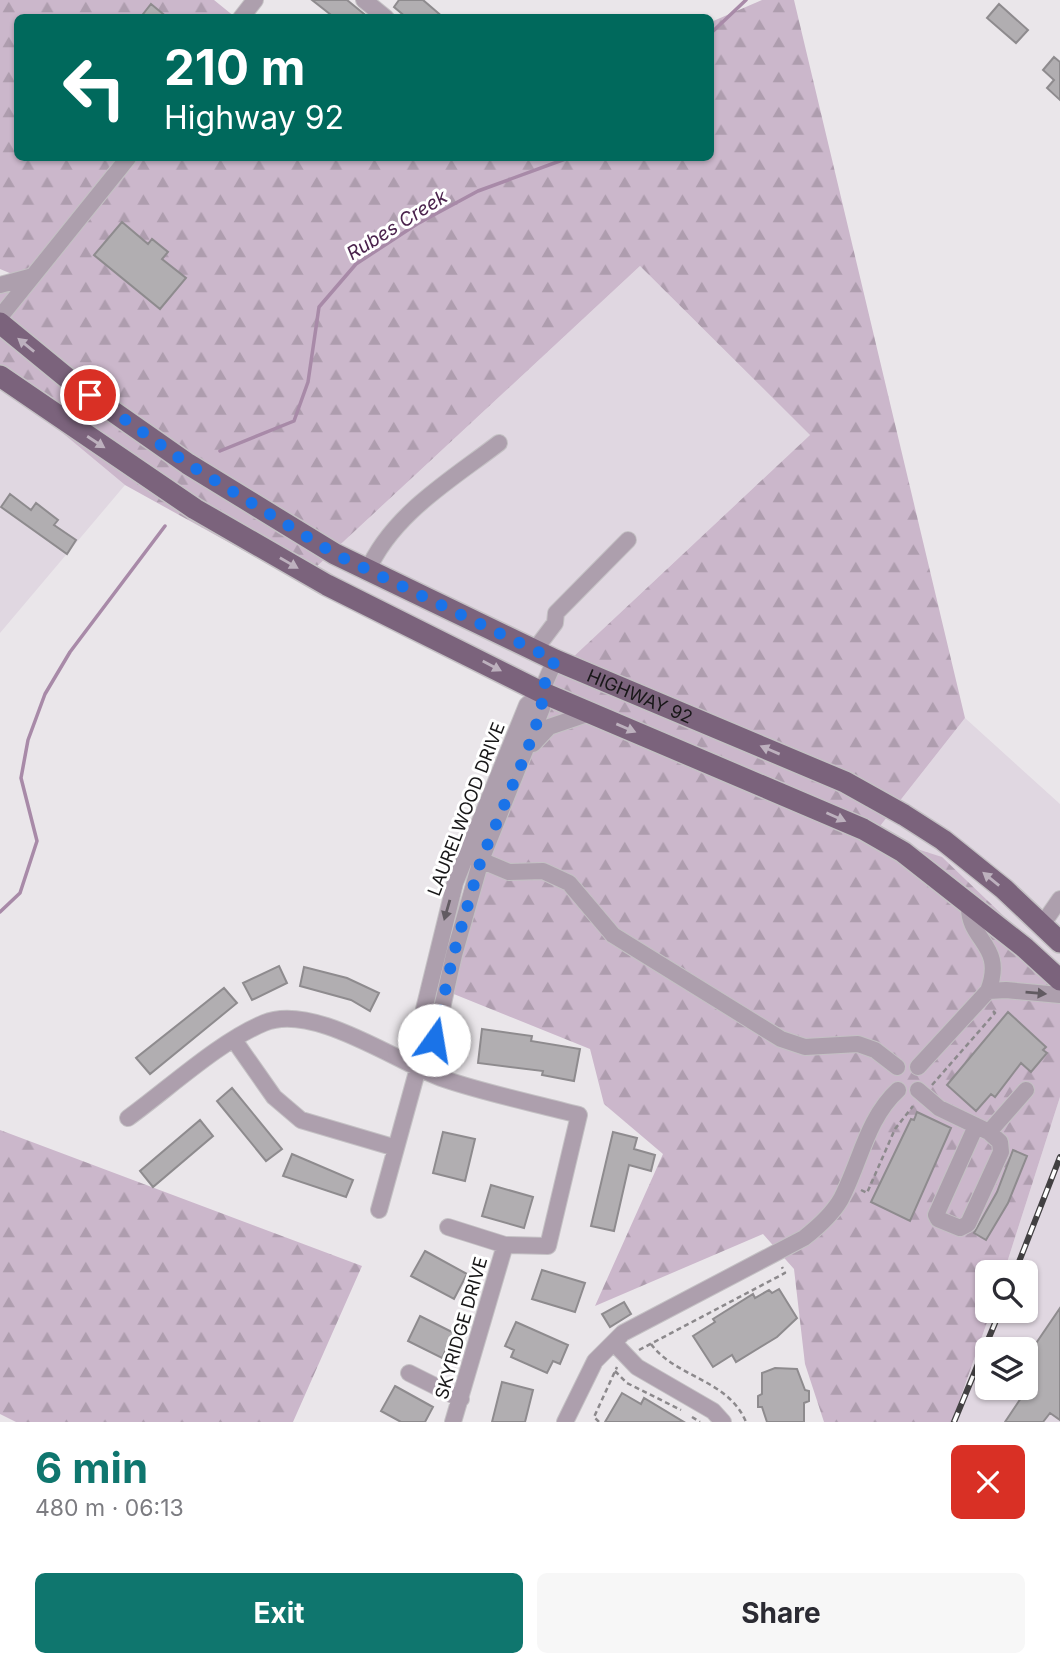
<!DOCTYPE html>
<html lang="en">
<head>
<meta charset="utf-8">
<style>
  :root { --surface:#fff; --page:#f7f7f7; --text:#2b2b33; --muted:#7c7c81; --accent:#0f766e }
  body { margin:0; font-family:Inter,sans-serif; background:var(--page); color:var(--text); height:100vh; display:flex; flex-direction:column; font-size:26px; white-space:nowrap }
  * { box-sizing:border-box; margin:0 }
  p { font-size:23px; color:var(--muted) }
  .icon { flex:none; width:38px; height:38px; fill:none; stroke:currentColor; stroke-width:2; stroke-linecap:round; stroke-linejoin:round }
  .map { position:relative; height:1422px; overflow:hidden }
  .sheet { display:flex; flex-direction:column; background:var(--surface); flex:1 }
  .sheet>* { flex:none }
  .banner { position:absolute; left:14px; top:14px; width:700px; height:147px; border-radius:10px; box-shadow:0 2px 5px #0004; background:#00695c; color:#fff; overflow:hidden }
  .tools { position:absolute; left:975px; top:1260px; display:grid; gap:14px }
  .tools a { display:grid; place-items:center; width:63px; height:63px; border-radius:10px; background:var(--surface); box-shadow:0 2px 5px #0004; font-size:35px }
  .pin { position:absolute; display:grid; place-items:center; width:60px; height:60px; color:#fff; margin:-30px; border:4px solid #fff; border-radius:50%; box-shadow:0 2px 7px #0007 }
  .me { position:absolute; width:77px; margin:-38px; rotate:13deg; stroke-linejoin:round; filter:drop-shadow(0 0 5px #0008) }
  .turn { display:flex; align-items:center; gap:24px; height:147px; padding:0 35px; font-size:32px }
  .turn .icon { width:91px; height:91px; stroke-width:2.5 }
  .turn b { display:block; font-size:49px; line-height:60px }
  .round { display:grid; place-items:center; flex:none; width:74px; height:74px; border-radius:10px; background:var(--page) }
  .head { display:flex; align-items:center; justify-content:space-between; height:119px; padding:0 35px }
  h1 { font-size:42px; font-weight:700; line-height:52px; color:var(--accent) }
  .action { display:flex; gap:14px; margin-top:auto; padding:14px 35px }
  .action a { flex:1; height:80px; border-radius:10px; background:var(--accent); color:#fff; font-size:28px; font-weight:700; line-height:80px; text-align:center }
  .action a+a { background:var(--page); color:var(--text) }
  .map>svg:first-child { display:block }
</style>
</head>
<body>
<div class="map">
<svg width="1060" height="1422" viewBox="0 0 1060 1422">
  <defs>
    <pattern id="forest-firs" width="22" height="20" patternUnits="userSpaceOnUse" patternTransform="scale(1.75)"><rect width="22" height="20" fill="#cbb7cb"/><path d="M5 1l3.5 6h-7zM16 11l3.5 6h-7z" fill="#ae9dae"/></pattern>
  </defs>
  <rect width="100%" height="100%" fill="#eae6ea"/>
  <path fill="#e0d7e1" fill-rule="evenodd" d="M 640,266 L 810,435 L 539,689 L 300,582 Z
    M 0,381 L 125,485 L 0,633 Z
    M 965,718 L 1060,804 L 1060,970 L 873,835 Z
    M 1060,1097 L 1060,1422 L 952,1422 L 991,1311 L 1026,1311 L 1026,1272 L 1004,1272 ZM 987,1349 L 1026,1349 L 1026,1388 L 987,1388 Z"/>
  <path fill="url(#forest-firs)" d="M 0,0 L 214,0 L 235,17 L 18,18 L 18,158 L 710,158 L 711,22 L 762,0 L 794,0 L 965,718 L 873,835 L 942,857 L 1060,970 L 1060,1097 L 1004,1272 L 987,1272 L 987,1311 L 991,1311 L 952,1422 L 824,1422 L 805,1364 L 794,1269 L 763,1234 L 595,1306 L 663,1154 L 604,1104 L 590,1049 L 429,984 L 539,689 L 810,435 L 640,266 L 300,582 L 125,485 L 0,381 L 0,289 L 12,274 L 0,269 Z
    M 0,1130 L 362,1266 L 293,1422 L 16,1422 L 0,1414 Z"/>
  <g fill="none" stroke-linecap="round" stroke-linejoin="round">
    <path stroke="#a88aa8" stroke-width="3.5" d="M 710,34 L 746,0
      M 220,451 L 294,421 L 308,382 L 319,307 L 356,264 L 417,224 L 478,191 L 568,158
      M 0,912 L 20,893 L 37,841 L 21,778 L 28,740 L 45,694 L 70,652 L 165,526"/>
  </g>
  <path fill="#b1aeb1" stroke="#8e8b8e" stroke-width="2" d="M 312,0 L 347,0 L 369,18 L 335,18 Z
    M 399,0 L 423,0 L 444,18 L 407,18 L 394,7 Z
    M 151,4 L 168,18 L 140,18 Z
    M 999,4 L 1028,30 L 1016,43 L 987,18 Z
    M 1054,57 L 1060,62 L 1060,100 L 1047,88 L 1054,80 L 1043,70 Z
    M 122,222 L 148,244 L 152,239 L 168,252 L 162,259 L 186,278 L 160,309 L 94,255 Z
    M 10,494 L 31,510 L 36,503 L 58,520 L 54,525 L 76,540 L 67,554 L 1,507 Z
    M 279,966 L 287,983 L 252,1000 L 243,983 Z
    M 304,967 L 347,978 L 379,993 L 370,1011 L 351,1000 L 300,986 Z
    M 224,988 L 237,1003 L 150,1074 L 136,1058 Z
    M 1008,1012 L 1046,1047 L 1043,1050 L 1047,1053 L 1031,1072 L 1021,1063 L 995,1097 L 991,1094 L 976,1111 L 947,1085 Z
    M 482,1029 L 532,1036 L 531,1041 L 580,1049 L 574,1081 L 542,1075 L 543,1071 L 478,1063 Z
    M 232,1088 L 282,1149 L 266,1161 L 217,1101 Z
    M 917,1112 L 951,1128 L 910,1221 L 871,1202 L 911,1119 L 914,1120 Z
    M 200,1120 L 213,1136 L 153,1187 L 140,1171 Z
    M 443,1132 L 475,1139 L 465,1181 L 433,1173 Z
    M 613,1132 L 637,1138 L 634,1149 L 655,1155 L 651,1171 L 629,1165 L 614,1231 L 591,1226 Z
    M 1013,1150 L 1027,1156 L 1008,1203 L 986,1240 L 974,1233 L 997,1192 Z
    M 292,1154 L 353,1180 L 346,1197 L 283,1176 Z
    M 491,1185 L 533,1197 L 524,1228 L 482,1216 Z
    M 425,1251 L 467,1274 L 454,1299 L 411,1276 Z
    M 542,1270 L 585,1283 L 575,1312 L 532,1299 Z
    M 779,1289 L 797,1318 L 777,1337 L 736,1362 L 732,1355 L 713,1367 L 693,1336 L 715,1322 L 713,1319 L 753,1294 L 755,1298 L 769,1290 L 772,1293 Z
    M 624,1302 L 631,1314 L 610,1327 L 602,1314 Z
    M 1060,1308 L 1060,1420 L 1050,1413 L 1043,1422 L 1005,1422 L 1023,1395 L 1012,1388 L 1026,1388 L 1026,1358 Z
    M 420,1316 L 454,1333 L 442,1358 L 408,1341 Z
    M 516,1322 L 568,1345 L 560,1364 L 553,1361 L 547,1373 L 511,1357 L 514,1350 L 505,1346 Z
    M 775,1368 L 797,1369 L 805,1390 L 809,1391 L 809,1401 L 804,1403 L 804,1422 L 767,1422 L 762,1407 L 758,1407 L 758,1396 L 762,1394 L 762,1373 Z
    M 502,1382 L 533,1390 L 525,1422 L 492,1422 Z
    M 395,1386 L 433,1407 L 425,1422 L 401,1422 L 381,1411 Z
    M 622,1393 L 641,1404 L 644,1398 L 684,1422 L 605,1422 Z"/>
  <g fill="none" stroke-linecap="round" stroke-linejoin="round">
    <g stroke="#c4c1c4" stroke-width="18">
      <path id="minor" d="M 364,0 L 386,18
        M 241,18 L 255,0
        M 0,285 L 33,276
        M 0,317 L 128,158
        M 367,572 C 392,514 451,480 499,443
        M 534,651 L 555,623 L 556,613 L 628,540
        M 533,744 L 549,727 L 590,713
        M 466,854 L 509,872 L 543,871 L 569,883 L 613,935 L 781,1039 L 805,1047 L 858,1044 L 875,1050 L 897,1067
        M 969,906 C 968,941 1006,945 988,991 L 1006,990 L 1060,995
        M 1042,925 L 1060,899
        M 234,1040 L 274,1097 L 301,1120 L 396,1148
        M 918,1067 L 988,991
        M 418,1068 L 430,1061 L 454,955 L 481,860 L 542,708 L 541,692
        M 918,1090 L 939,1108 L 989,1132 L 1026,1090
        M 128,1118 C 168,1089 220,1041 264,1023 C 313,1002 398,1063 444,1079 C 488,1094 534,1103 579,1115 L 548,1246 L 505,1245 L 448,1227
        M 976,1126 L 936,1215 L 938,1219 L 960,1228 L 968,1224 L 1001,1152 L 1000,1142 L 989,1132
        M 379,1210 L 418,1068 L 413,1054 L 455,883 L 527,705 L 541,692 L 555,660
        M 614,1343 L 637,1367 L 713,1411 L 723,1422
        M 409,1373 L 461,1399
        M 453,1422 L 505,1245
        M 565,1422 L 595,1361 L 623,1333 L 804,1238 C 818,1227 832,1215 841,1199 C 860,1163 867,1118 898,1090"/>
    </g>
    <g stroke="#c4c1c4" stroke-width="24">
      <g id="major">
        <path id="s1" d="M 0,323 L 78,387 L 188,464 L 335,554 L 555,660 L 845,782 L 904,815 L 943,840 L 1004,889 L 1060,942"/>
        <path d="M 0,376 L 195,509 L 327,585 L 541,692 L 863,829 L 903,852 L 1025,948 L 1060,980"/>
      </g>
    </g>
    <path stroke="#8c898c" stroke-width="2.5" stroke-dasharray="5 3.5" stroke-linecap="butt" d="M 932,1085 L 995,1013 L 991,1009
      M 861,1190 L 867,1193 L 895,1129 L 913,1106
      M 651,1344 C 676,1378 728,1379 746,1422
      M 639,1350 L 785,1273 L 782,1267
      M 615,1371 L 627,1383 L 681,1410
      M 692,1417 L 700,1422
      M 599,1422 L 594,1417 L 617,1367"/>
    <use href="#minor" stroke="#ad9fad" stroke-width="16"/>
    <use href="#major" stroke="#7b637c" stroke-width="21"/>
    <g stroke="#424042" stroke-width="6">
      <path id="rail" d="M 1015,1272 L 1060,1157
        M 954,1422 L 1000,1311"/>
    </g>
    <use href="#rail" stroke="#fff" stroke-width="3.5" stroke-dasharray="10" stroke-linecap="butt"/>
  </g>
  <defs><path id="oneway-solid" d="M-6-.8H1V-3.2L6.5 0L1 3.2V.8H-6Z" transform="scale(1.75)"/></defs>
  <g fill="#bdb1be">
    <use href="#oneway-solid" transform="translate(26 345) rotate(-141)"/>
    <use href="#oneway-solid" transform="translate(96 442) rotate(33)"/>
    <use href="#oneway-solid" transform="translate(289 563) rotate(30)"/>
    <use href="#oneway-solid" transform="translate(492 666) rotate(28)"/>
    <use href="#oneway-solid" transform="translate(626 728) rotate(23)"/>
    <use href="#oneway-solid" transform="translate(770 750) rotate(-157)"/>
    <use href="#oneway-solid" transform="translate(836 817) rotate(24)"/>
    <use href="#oneway-solid" transform="translate(991 879) rotate(-141)"/>
  </g>
  <g fill="#625b62">
    <use href="#oneway-solid" transform="translate(447 910) rotate(106)"/>
    <use href="#oneway-solid" transform="translate(1036 993) rotate(5)"/>
  </g>
  <g fill="none" stroke-linecap="round" stroke-linejoin="round">
    <path stroke="#1a73e8" stroke-width="12" stroke-dasharray="0 21.6" d="M 90,395 L 188,464 L 335,554 L 555,660 L 541,692 L 542,708 L 527,751 L 481,860 L 453,956 L 434,1040"/>
  </g>
  <g text-anchor="middle" dominant-baseline="central" stroke-width="6" stroke-linejoin="round" paint-order="stroke">
    <g font-size="18" fill="#181718" stroke="#fff">
      <text stroke="none"><textPath href="#s1" startOffset="744">HIGHWAY 92</textPath></text>
      <text transform="translate(466 809) rotate(-69)">LAURELWOOD DRIVE</text>
      <text transform="translate(461 1328) rotate(-74)">SKYRIDGE DRIVE</text>
    </g>
    <g font-size="19" font-style="italic" fill="#4b234d" stroke="#fff">
      <text transform="translate(397 225) rotate(-32)">Rubes Creek</text>
    </g>
  </g>
</svg>
<div class="tools">
<a><svg class="icon" aria-label="search" viewBox="0 0 24 24"><circle cx="10" cy="10" r="6"/><path d="M15 15l6 6"/></svg></a>
<a><svg class="icon" aria-label="layers" viewBox="0 0 24 24"><path d="M12 4l9 5-9 5-9-5zM3 14l9 5 9-5"/></svg></a>
</div>
<div class="pin" style="left:90px;top:395px;background:#d93025"><svg class="icon" aria-label="arrive" viewBox="0 0 24 24"><path d="M6 21V4h12l-3 4 3 4H6"/></svg></div>
<svg class="me" style="left:434px;top:1040px" viewBox="-20 -20 40 40"><circle r="19" fill="#fff"/><path d="M0-13L10 11 0 6-10 11z" fill="#1a73e8"/></svg>
<div class="banner">
<div class="turn"><svg class="icon" aria-label="left" viewBox="0 0 24 24"><path d="M17 20v-9H6M10 6l-5 5 5 5"/></svg><div><b>210 m</b>Highway 92</div></div>
</div>
</div>
<section class="sheet">
<div class="head"><div><h1>6 min</h1><p>480 m · 06:13</p></div><a class="round" style="background:#d93025;color:#fff"><svg class="icon" aria-label="close" viewBox="0 0 24 24"><path d="M6 6l12 12M18 6L6 18"/></svg></a></div>
<div class="action"><a>Exit</a><a>Share</a></div>
</section>
</body>
</html>
